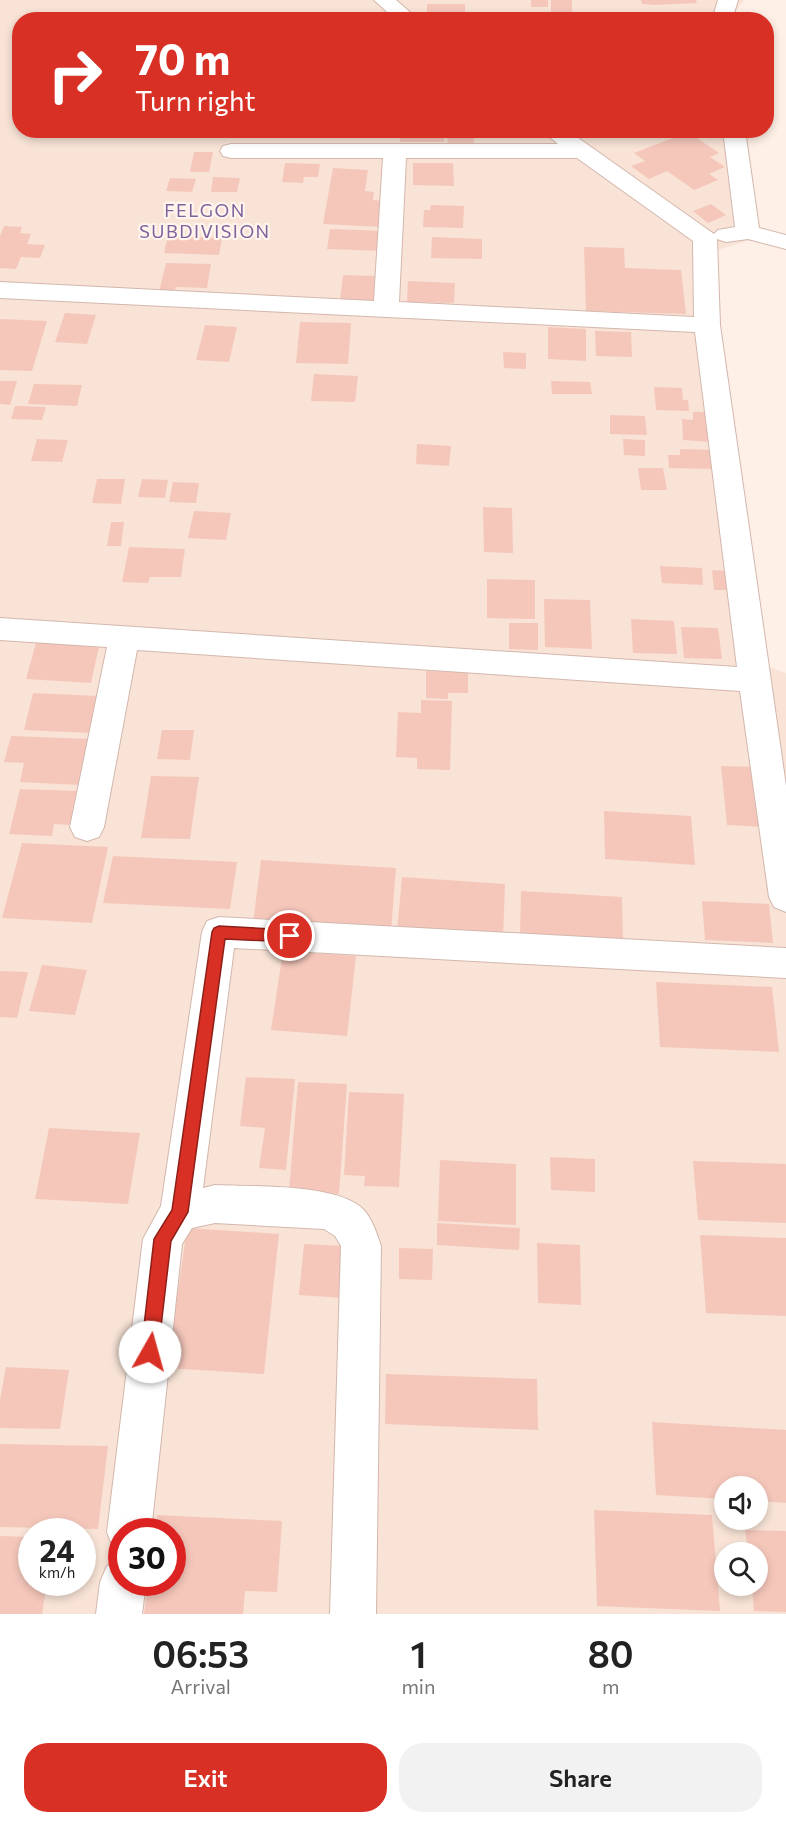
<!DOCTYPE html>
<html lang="en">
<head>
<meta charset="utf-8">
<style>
  :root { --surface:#fff; --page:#f2f2f2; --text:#222; --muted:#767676; --accent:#d93025 }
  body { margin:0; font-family:Commissioner,sans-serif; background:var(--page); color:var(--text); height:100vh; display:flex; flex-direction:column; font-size:22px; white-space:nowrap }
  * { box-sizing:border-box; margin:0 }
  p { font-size:20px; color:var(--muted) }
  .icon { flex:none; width:33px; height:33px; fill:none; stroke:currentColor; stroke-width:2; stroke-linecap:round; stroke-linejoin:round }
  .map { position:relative; height:1614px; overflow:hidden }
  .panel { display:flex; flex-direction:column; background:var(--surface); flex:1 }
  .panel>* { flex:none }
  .banner { position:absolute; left:12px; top:12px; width:762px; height:126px; border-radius:24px; box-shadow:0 3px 9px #0003; background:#d93025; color:#fff; overflow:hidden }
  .controls { position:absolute; left:714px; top:1476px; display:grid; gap:12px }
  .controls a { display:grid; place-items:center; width:54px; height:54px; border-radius:50%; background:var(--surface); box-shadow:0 3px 9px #0003; font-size:30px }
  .speed { position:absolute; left:18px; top:1518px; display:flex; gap:12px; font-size:30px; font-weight:700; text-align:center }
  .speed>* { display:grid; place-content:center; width:78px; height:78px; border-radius:50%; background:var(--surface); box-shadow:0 3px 9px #0003; line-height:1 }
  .speed small { font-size:15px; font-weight:400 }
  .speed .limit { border:9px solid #d22; background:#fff; color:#111 }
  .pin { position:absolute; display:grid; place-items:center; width:51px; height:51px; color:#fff; margin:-26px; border:3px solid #fff; border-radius:50%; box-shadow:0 2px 6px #0007 }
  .me { position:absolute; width:66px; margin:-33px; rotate:7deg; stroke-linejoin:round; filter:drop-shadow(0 0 4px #0008) }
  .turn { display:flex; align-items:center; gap:21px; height:126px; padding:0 24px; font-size:27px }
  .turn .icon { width:78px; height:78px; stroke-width:2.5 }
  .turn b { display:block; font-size:42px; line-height:51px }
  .eta { display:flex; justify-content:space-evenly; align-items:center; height:102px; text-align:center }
  .eta b { font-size:36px; font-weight:600; line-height:42px }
  .action { display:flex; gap:12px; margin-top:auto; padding:12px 24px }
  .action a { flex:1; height:69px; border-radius:24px; background:var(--accent); color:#fff; font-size:24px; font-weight:600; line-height:69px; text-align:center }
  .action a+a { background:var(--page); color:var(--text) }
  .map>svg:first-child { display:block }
</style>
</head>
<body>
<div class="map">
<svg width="786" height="1614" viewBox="0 0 786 1614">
  <rect width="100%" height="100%" fill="#fef0e6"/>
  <path fill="#f8e3d6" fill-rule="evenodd" d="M 0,0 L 744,0 L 729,20 L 20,20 L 20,130 L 741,131 L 762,236 L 705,254 L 758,663 L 786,673 L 786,1614 L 0,1614 ZM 724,1486 L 758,1486 L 758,1520 L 724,1520 ZM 32,1532 L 82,1532 L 82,1582 L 32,1582 ZM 122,1532 L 172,1532 L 172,1582 L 122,1582 ZM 724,1552 L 758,1552 L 758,1586 L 724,1586 Z"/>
  <path fill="#f5c7bb" d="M 531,0 L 548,0 L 548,7 L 531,7 Z
    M 551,0 L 572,0 L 572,13 L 551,12 Z
    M 641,0 L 696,0 L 697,3 L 655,5 L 642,4 Z
    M 427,4 L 465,4 L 465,13 L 427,13 Z
    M 400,130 L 444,130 L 444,142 L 400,142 Z
    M 448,130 L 474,130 L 474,150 L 447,150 Z
    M 688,132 L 719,153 L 710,157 L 725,167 L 709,174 L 718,180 L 694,190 L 667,171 L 649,179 L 631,166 L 645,161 L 634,153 Z
    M 194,152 L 213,152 L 209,172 L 190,172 Z
    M 285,163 L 320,164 L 318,177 L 304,177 L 303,183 L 282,182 Z
    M 413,163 L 453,163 L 454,186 L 413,185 Z
    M 333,168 L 368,170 L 365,191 L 374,192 L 373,200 L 385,201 L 381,227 L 323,224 Z
    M 213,177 L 240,178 L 237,192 L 211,192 Z
    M 170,178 L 196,179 L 192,192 L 166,191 Z
    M 711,204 L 726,215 L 708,223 L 693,211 Z
    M 431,205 L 464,206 L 463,228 L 423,227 L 424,210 L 430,210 Z
    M 4,226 L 22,227 L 20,233 L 31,234 L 27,244 L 45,245 L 40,258 L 21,257 L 16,269 L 0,268 L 0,236 Z
    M 330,229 L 385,231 L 383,251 L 327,249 Z
    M 168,236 L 222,238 L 219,255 L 164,253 Z
    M 432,237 L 482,239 L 482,259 L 431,258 Z
    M 584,247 L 624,248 L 625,268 L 681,270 L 686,314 L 586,311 Z
    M 166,263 L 211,264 L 207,288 L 176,287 L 174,292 L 159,292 Z
    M 343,275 L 378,276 L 376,302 L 340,301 Z
    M 408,281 L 455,283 L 454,303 L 407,302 Z
    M 65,313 L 96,315 L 87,344 L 55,342 Z
    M 0,319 L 47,321 L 32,371 L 0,370 Z
    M 300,322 L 351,323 L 348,364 L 296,363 Z
    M 205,325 L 237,327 L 229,362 L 196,360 Z
    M 548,327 L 586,329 L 586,361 L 548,359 Z
    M 595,331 L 631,332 L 632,357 L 596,356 Z
    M 503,352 L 526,353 L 526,369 L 504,368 Z
    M 314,374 L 358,376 L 355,402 L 311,401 Z
    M 0,381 L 17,381 L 10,405 L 0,404 Z
    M 551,381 L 590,382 L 592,394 L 552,394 Z
    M 34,384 L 82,385 L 77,406 L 28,404 Z
    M 654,387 L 682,388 L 683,400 L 688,400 L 689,411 L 656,410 Z
    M 15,406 L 46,407 L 42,420 L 11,419 Z
    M 693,412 L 709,412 L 711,442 L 683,440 L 682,419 L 693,420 Z
    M 610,415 L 645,416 L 647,435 L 610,434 Z
    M 37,439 L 68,440 L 62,462 L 31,461 Z
    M 623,439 L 645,440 L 645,456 L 624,455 Z
    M 417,444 L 451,446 L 449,466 L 416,464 Z
    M 680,449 L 712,450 L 714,469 L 669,468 L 668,455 L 680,455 Z
    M 638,468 L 663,468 L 667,490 L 641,490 Z
    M 97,479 L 125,479 L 121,504 L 92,503 Z
    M 142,479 L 168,480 L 165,498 L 138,497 Z
    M 173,482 L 199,483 L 196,503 L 169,502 Z
    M 483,507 L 512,508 L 513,553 L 484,552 Z
    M 194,511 L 231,513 L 226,540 L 188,538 Z
    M 111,522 L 124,522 L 121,546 L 107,546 Z
    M 129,547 L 185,549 L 181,577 L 150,577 L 148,583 L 122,582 Z
    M 660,566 L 702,568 L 703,585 L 662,583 Z
    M 712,570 L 729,571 L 731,590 L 714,590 Z
    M 487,579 L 535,580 L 535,619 L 487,618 Z
    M 544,599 L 590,600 L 592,649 L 545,647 Z
    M 631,619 L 674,621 L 677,654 L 633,653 Z
    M 509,623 L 538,623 L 538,650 L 509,649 Z
    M 681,627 L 718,628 L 722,659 L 684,658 Z
    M 37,639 L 100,642 L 91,683 L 26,679 Z
    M 426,671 L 468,672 L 468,693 L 448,693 L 448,699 L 426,698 Z
    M 33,693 L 98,696 L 90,733 L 24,730 Z
    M 421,700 L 452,701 L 450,770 L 417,769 L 417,758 L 396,757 L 398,712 L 421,713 Z
    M 162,730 L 194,730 L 190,760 L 157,759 Z
    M 11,736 L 90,739 L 80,785 L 20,782 L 24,763 L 4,762 Z
    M 721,766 L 756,767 L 763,827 L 727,825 Z
    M 151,776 L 199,777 L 190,839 L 141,838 Z
    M 20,789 L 78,791 L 71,825 L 54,824 L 52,836 L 9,834 Z
    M 604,811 L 691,816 L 695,865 L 605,859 Z
    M 22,843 L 108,847 L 92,923 L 2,918 Z
    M 113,856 L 237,862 L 230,909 L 103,903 Z
    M 261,860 L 396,868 L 391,931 L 253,923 Z
    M 402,877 L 505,884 L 503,938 L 397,931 Z
    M 521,891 L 622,897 L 623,943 L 520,937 Z
    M 702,901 L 769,904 L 773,943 L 705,940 Z
    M 283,951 L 356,956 L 347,1036 L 271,1030 Z
    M 42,965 L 87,970 L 75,1015 L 29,1011 Z
    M 0,971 L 28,972 L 17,1018 L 0,1017 Z
    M 656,982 L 772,987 L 779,1052 L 660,1047 Z
    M 246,1077 L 295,1079 L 286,1170 L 259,1168 L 265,1128 L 240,1126 Z
    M 298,1082 L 347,1084 L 339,1194 L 289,1191 Z
    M 349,1092 L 404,1094 L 399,1187 L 364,1186 L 365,1176 L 344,1175 Z
    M 49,1128 L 140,1133 L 128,1204 L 35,1199 Z
    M 550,1157 L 595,1159 L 595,1192 L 551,1190 Z
    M 440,1160 L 516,1164 L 516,1225 L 438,1221 Z
    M 693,1161 L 786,1164 L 786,1223 L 698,1220 Z
    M 437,1223 L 520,1228 L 519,1250 L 437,1245 Z
    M 187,1228 L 279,1234 L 264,1374 L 167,1368 Z
    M 700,1235 L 786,1238 L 786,1316 L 706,1313 Z
    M 537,1243 L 580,1245 L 581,1305 L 538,1303 Z
    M 304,1244 L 348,1246 L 343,1298 L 299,1295 Z
    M 399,1248 L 433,1249 L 432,1280 L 399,1279 Z
    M 6,1367 L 69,1370 L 60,1429 L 0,1428 L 0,1400 Z
    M 386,1374 L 537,1379 L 538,1430 L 385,1424 Z
    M 652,1422 L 786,1430 L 786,1503 L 758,1501 L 758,1486 L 724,1486 L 724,1499 L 656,1495 Z
    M 0,1444 L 108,1446 L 98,1529 L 0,1527 Z
    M 594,1510 L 712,1515 L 720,1611 L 597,1606 Z
    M 157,1515 L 282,1521 L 277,1592 L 245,1591 L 243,1614 L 144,1614 L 148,1582 L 172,1582 L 172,1532 L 155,1532 Z
    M 745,1530 L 786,1531 L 786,1612 L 754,1611 L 752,1586 L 758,1586 L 758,1552 L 748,1552 Z
    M 0,1536 L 32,1537 L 32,1582 L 47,1582 L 42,1614 L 0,1614 Z"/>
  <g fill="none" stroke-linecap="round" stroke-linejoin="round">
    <g stroke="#d3b7ad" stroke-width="2">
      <path id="minor" d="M 374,0 L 396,0 L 419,20 L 396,20 Z
        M 718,0 L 738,0 L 732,20 L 712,20 Z
        M 541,130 L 567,130 L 714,234 L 718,230 L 735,227 L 723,130 L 745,130 L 759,228 L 786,235 L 786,249 L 748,239 L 726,242 L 717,239 L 720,325 L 786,786 L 786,912 L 774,907 L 769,897 L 740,691 L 137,650 L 104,827 L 99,837 L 87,841 L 75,837 L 70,827 L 107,647 L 0,640 L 0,618 L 737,667 L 695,332 L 0,298 L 0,282 L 374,301 L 383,158 L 231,158 L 223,156 L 220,151 L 223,146 L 231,144 L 558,144 ZM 406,158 L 577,158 L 693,241 L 694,317 L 399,302 Z
        M 219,917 L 786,948 L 786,978 L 234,948 L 203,1188 L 215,1185 C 252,1187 336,1183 363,1209 C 372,1218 377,1234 381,1246 L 376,1614 L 330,1614 L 341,1246 L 335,1236 L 324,1229 L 215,1223 L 192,1228 L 182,1244 L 151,1532 L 122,1532 L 122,1551 L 113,1548 L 107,1532 L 143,1239 L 161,1206 L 202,932 L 207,921 Z
        M 122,1560 L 122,1582 L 146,1582 L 142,1614 L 96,1614 L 100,1582 L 107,1566 Z"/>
    </g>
    <use href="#minor" fill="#fff" fill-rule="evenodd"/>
  </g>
  <path fill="#d93025" stroke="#8d1f18" stroke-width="1.5" d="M 219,926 L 290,930 L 295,932 L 297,936 L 295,940 L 290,942 L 225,939 L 188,1212 L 171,1241 L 158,1352 L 156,1358 L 150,1360 L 143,1358 L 141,1352 L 154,1239 L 172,1210 L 212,932 L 214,928 Z"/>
  <g text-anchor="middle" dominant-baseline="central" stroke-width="4.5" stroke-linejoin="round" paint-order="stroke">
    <g font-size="18" letter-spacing="1.5" fill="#7f639d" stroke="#fff5ed">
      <text x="205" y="210">FELGON<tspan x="205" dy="21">SUBDIVISION</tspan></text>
    </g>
  </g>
</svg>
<div class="controls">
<a><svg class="icon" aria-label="sound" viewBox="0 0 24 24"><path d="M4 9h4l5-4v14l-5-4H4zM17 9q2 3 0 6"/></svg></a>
<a><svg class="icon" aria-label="search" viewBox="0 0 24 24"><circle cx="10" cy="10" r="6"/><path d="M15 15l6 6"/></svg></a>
</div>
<div class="speed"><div>24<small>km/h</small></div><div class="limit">30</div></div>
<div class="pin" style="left:290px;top:936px;background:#d93025"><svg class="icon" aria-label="arrive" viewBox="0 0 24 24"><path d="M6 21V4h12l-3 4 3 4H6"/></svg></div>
<svg class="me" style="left:150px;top:1352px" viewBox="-20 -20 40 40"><circle r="19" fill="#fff"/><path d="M0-13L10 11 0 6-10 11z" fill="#d93025"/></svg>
<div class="banner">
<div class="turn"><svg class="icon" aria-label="right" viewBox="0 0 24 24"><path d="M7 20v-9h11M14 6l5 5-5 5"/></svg><div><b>70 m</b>Turn right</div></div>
</div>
</div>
<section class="panel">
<div class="eta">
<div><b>06:53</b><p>Arrival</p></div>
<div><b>1</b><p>min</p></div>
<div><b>80</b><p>m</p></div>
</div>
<div class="action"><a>Exit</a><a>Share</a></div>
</section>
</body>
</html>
